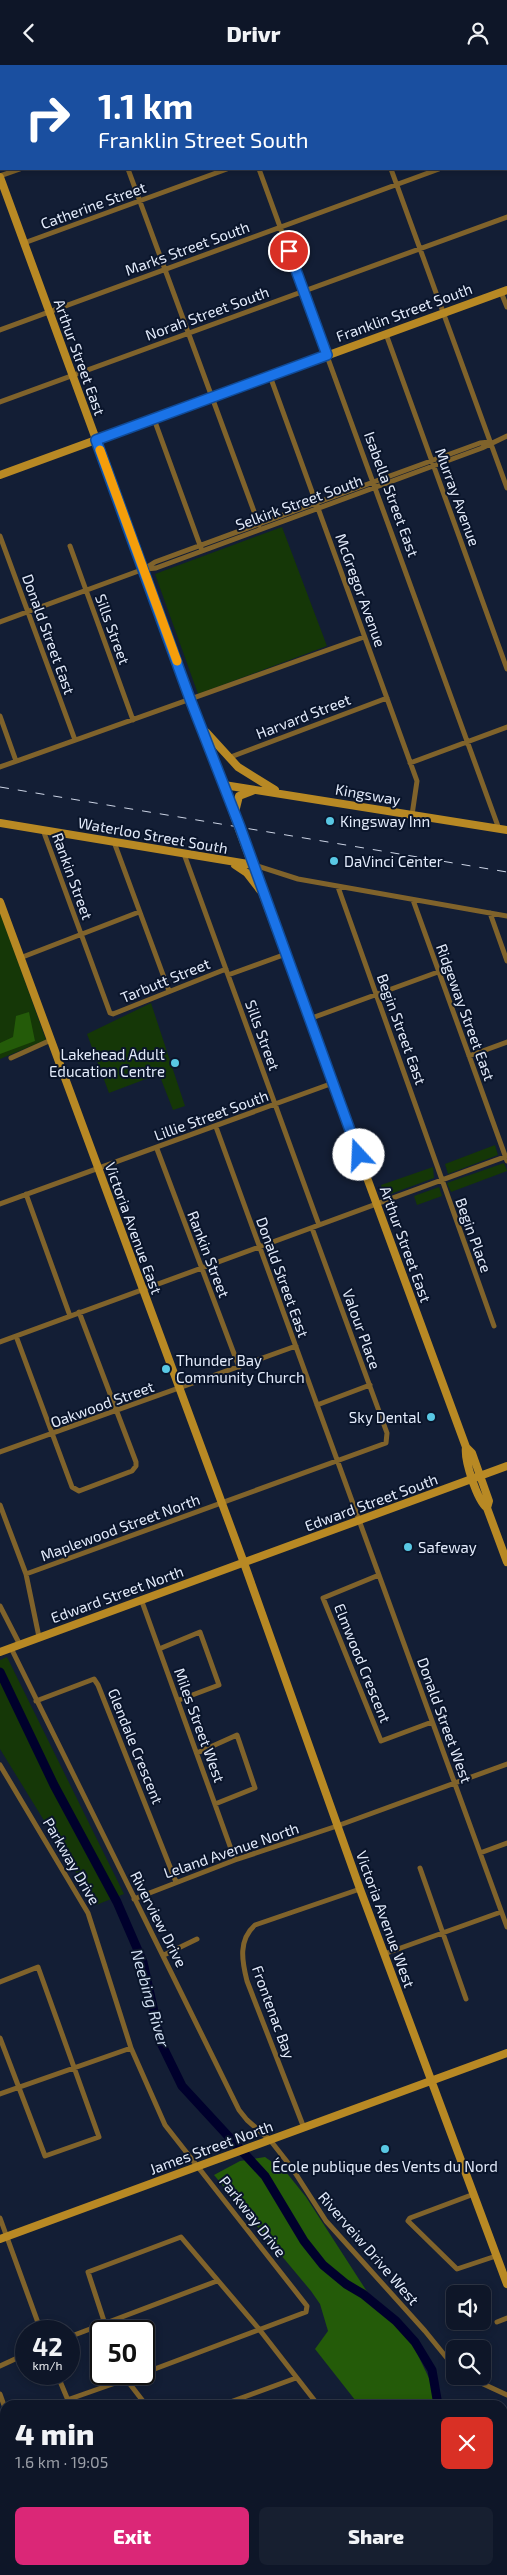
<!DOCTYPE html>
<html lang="en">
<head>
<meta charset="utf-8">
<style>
  :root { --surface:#0e1628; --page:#171f30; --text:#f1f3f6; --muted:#9b9fa8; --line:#2e3545; --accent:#db2777 }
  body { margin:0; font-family:"Exo 2",sans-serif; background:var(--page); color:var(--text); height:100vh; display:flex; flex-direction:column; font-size:19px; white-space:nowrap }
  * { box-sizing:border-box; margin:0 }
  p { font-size:16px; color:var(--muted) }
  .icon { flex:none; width:28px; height:28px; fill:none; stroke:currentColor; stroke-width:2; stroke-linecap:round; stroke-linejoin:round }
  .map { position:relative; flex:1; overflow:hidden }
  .panel { position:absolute; left:0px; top:2335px; width:508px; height:175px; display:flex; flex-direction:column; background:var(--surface); border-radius:15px 15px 0 0; box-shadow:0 2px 8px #0003,0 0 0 1px var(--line) }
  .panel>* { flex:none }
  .top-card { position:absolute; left:0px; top:0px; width:508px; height:105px; box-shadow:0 2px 8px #0003,0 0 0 1px var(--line); background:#1a4fa0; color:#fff; overflow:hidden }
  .buttons { position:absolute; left:446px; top:2220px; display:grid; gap:10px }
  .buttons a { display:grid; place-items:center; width:45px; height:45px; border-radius:8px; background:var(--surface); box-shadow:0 2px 8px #0003,0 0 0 1px var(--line); font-size:25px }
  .speed { position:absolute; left:15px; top:2255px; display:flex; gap:10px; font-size:25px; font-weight:700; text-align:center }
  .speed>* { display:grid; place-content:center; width:65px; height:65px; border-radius:50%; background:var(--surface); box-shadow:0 2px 8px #0003,0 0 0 1px var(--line); line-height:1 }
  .speed small { font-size:12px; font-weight:400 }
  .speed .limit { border:2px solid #111; border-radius:8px; background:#fff; color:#111 }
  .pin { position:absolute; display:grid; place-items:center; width:42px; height:42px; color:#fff; margin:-21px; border:2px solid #fff; border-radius:50%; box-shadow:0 1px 5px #0007 }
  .me { position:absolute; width:55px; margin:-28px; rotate:340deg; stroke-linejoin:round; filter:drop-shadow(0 0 4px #0008) }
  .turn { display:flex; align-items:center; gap:18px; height:105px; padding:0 15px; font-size:22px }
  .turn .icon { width:65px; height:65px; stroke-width:2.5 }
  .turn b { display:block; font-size:35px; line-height:42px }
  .round { display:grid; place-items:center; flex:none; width:52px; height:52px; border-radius:8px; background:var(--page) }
  .summary { display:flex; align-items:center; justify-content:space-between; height:85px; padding:0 15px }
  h1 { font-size:30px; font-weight:800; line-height:38px }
  .button { display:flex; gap:10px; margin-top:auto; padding:10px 15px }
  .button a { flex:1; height:58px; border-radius:8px; background:var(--accent); color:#fff; font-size:20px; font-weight:800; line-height:58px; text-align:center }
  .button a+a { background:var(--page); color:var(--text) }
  header { display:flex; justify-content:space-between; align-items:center; height:65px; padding:0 15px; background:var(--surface); font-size:22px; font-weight:800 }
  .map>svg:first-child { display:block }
</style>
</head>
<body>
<header><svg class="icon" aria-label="back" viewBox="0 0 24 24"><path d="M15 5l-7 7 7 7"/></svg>Drivr<svg class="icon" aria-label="person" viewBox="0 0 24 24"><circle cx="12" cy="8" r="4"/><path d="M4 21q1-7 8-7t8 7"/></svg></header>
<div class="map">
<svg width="507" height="2510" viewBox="0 0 507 2510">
  <rect width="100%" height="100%" fill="#131e35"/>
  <path fill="#153707" d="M 282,462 L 327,581 L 198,629 L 155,509 Z
    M 0,847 L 46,975 L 0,994 Z
    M 151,938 L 185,1041 L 173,1045 L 159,1009 L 109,1028 L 87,969 Z
    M 495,1080 L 498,1090 L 448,1109 L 445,1099 Z
    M 504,1098 L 507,1106 L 451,1127 L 447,1118 Z
    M 433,1102 L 434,1113 L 385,1131 L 381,1120 Z
    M 439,1122 L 442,1131 L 417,1140 L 414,1131 Z
    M 7,1592 L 124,1829 L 96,1840 L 0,1684 L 0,1595 Z"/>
  <path fill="#245b09" d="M 29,947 L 35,976 L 0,989 L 0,978 L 13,972 L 16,951 Z
    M 265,2092 L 286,2107 L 306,2132 L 375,2239 L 413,2280 L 442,2340 L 359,2340 L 315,2284 L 328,2266 L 320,2239 L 311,2226 L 214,2110 L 240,2096 Z"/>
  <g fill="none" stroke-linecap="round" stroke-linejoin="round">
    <path stroke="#00002c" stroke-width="9" d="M 0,1607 L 54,1720 L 117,1837 L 143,1897 L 161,1978 L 182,2021 L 265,2111 L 304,2176 L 323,2200 L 346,2219 L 363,2229 L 396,2256 L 415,2277 L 432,2305 L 438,2340
      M 502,2356 L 507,2364"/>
    <path stroke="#80632b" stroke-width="5" d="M 91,0 L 91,1
      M 221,0 L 222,1
      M 353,0 L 354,1
      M 140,1 L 144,0
      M 299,1 L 303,0
      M 506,2 L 507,2
      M 506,79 L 507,79
      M 128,104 L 259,460
      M 259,104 L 499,764
      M 391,104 L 507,423
      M 0,111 L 20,104
      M 24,178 L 227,104
      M 501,227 L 507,242
      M 0,265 L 439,104
      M 386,269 L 507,604
      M 270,311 L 417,716 L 412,750
      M 0,337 L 507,152
      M 154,354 L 201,483
      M 0,471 L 75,675
      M 70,481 L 133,655
      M 147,504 L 156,503 L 482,383 L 507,371
      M 0,557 L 144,504 L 155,497 L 480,378 L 490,377
      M 0,651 L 16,696
      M 228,693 L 387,633
      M 410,698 L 507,662
      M 0,702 L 364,572
      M 43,765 L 110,948 L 113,949 L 226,904
      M 114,777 L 169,926
      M 184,789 L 319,1160
      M 254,800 L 298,814 L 507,851
      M 338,822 L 494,1261
      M 413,835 L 507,1096
      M 490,848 L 507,896
      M 20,893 L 139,847
      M 228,910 L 286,889
      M 309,954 L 438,907
      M 469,991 L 507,977
      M 11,993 L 51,975
      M 216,1062 L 507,1862
      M 157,1084 L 239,1302
      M 26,1129 L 70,1251
      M 0,1139 L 333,1018
      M 16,1271 L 72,1422 L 79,1426 L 132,1406 L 136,1401 L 136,1397 L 79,1247
      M 0,1277 L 507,1091
      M 317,1340 L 370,1320
      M 0,1387 L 296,1281
      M 0,1440 L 26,1509 L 39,1572
      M 26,1509 L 386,1378 L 387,1368 L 312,1163
      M 379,1510 L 323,1533 L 381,1676 L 432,1657
      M 141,1534 L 235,1795
      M 0,1541 L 20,1580
      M 11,1583 L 239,2045 L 247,2055 L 270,2075 L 292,2103 L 326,2156 L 425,2266 L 455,2303
      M 159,1584 L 200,1567 L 219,1620 L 179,1635
      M 36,1636 L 94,1614 L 98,1620 L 176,1817
      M 197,1688 L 237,1670 L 255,1723 L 215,1739
      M 0,1700 L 88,1848 L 131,1983 L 165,2060 L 307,2241 L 306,2247 L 144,2308
      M 480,1788 L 507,1778
      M 420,1803 L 466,1934
      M 134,1834 L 235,1795 L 337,1761 L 507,1699
      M 384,1889 L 501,1847
      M 164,1890 L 197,1874
      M 0,1917 L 38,1902 L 99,2072 L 45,2091 L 0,1973
      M 0,2029 L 131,1983
      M 304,2063 L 247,1916 C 242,1896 238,1875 255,1860 L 360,1824
      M 474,2129 L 410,2153 L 408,2156 L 457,2204 L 496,2191
      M 0,2153 L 41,2266
      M 497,2257 L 507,2253
      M 105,2259 L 88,2207 L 181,2172 L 259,2264 L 318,2340
      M 69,2272 L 217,2216
      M 0,2301 L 26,2289
      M 57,2309 L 70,2340
      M 466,2311 L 507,2330
      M 126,2314 L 146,2340
      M 0,2329 L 5,2343
      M 67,2335 L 141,2309
      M 222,2340 L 296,2313
      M 0,2366 L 5,2364
      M 0,2430 L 5,2428
      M 79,2505 L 79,2510
      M 141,2505 L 142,2510
      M 207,2505 L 207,2510
      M 347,2510 L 361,2505
      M 475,2510 L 478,2505"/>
    <path stroke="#b88924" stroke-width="8" d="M 485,0 L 485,1
      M 506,59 L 507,61
      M 0,112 C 154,536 311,958 466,1382 L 472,1388 L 489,1436 L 487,1443
      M 0,410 L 507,225
      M 206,667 L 238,702 L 275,725
      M 224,720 L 507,765
      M 235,747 L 239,731 L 252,726
      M 0,758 L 254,800
      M 235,800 L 247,808 L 260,825
      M 0,837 L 244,1498 L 360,1824 L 507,2219
      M 466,1382 C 464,1395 477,1435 487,1443 L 507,1497
      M 0,1587 L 507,1401
      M 0,2174 L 507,1988"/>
    <path stroke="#cdd5e6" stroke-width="1" stroke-dasharray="9 9" stroke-linecap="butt" d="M 0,722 L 507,807"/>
  </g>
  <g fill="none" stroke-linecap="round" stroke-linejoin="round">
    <g stroke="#114b97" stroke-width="12">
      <path id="route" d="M 289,186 L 327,290 L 96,375 L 190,634 L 240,762 L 359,1090"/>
    </g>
    <use href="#route" stroke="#1a73e8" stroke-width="9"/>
    <path stroke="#f59e0b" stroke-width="9" d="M 100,385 L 177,596"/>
  </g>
  <g fill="#59c8e4" stroke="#0a152b" stroke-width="2">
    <circle cx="330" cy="756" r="5"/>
    <circle cx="334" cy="796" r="5"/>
    <circle cx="175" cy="998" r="5"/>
    <circle cx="166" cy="1304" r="5"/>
    <circle cx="431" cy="1352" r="5"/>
    <circle cx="408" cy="1482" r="5"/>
    <circle cx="385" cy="2084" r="5"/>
  </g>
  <g text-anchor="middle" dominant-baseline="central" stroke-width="4" stroke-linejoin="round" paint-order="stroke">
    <g font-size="15" fill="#e3ebfb" stroke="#0a152b">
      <text transform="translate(93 140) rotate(-20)">Catherine Street</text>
      <text transform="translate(187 183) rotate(-20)">Marks Street South</text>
      <text transform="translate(404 247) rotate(-20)">Franklin Street South</text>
      <text transform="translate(207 248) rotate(-20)">Norah Street South</text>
      <text transform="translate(80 292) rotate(70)">Arthur Street East</text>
      <text transform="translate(392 429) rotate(70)">Isabella Street East</text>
      <text transform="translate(458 432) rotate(70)">Murray Avenue</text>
      <text transform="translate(299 437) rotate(-20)">Selkirk Street South</text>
      <text transform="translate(361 525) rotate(70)">McGregor Avenue</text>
      <text transform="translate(113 564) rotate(70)">Sills Street</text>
      <text transform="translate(49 569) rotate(70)">Donald Street East</text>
      <text transform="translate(303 651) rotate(-21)">Harvard Street</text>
      <text transform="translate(368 729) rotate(10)">Kingsway</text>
      <text transform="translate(153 770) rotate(10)">Waterloo Street South</text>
      <text transform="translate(73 811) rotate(70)">Rankin Street</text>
      <text transform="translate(165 915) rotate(-22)">Tarbutt Street</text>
      <text transform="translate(466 947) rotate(70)">Ridgeway Street East</text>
      <text transform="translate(402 964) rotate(70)">Begin Street East</text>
      <text transform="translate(263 970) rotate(70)">Sills Street</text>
      <text transform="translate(211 1050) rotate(-20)">Lillie Street South</text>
      <text transform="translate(134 1163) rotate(70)">Victoria Avenue East</text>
      <text transform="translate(474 1170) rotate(70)">Begin Place</text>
      <text transform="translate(406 1179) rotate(70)">Arthur Street East</text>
      <text transform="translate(209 1189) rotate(69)">Rankin Street</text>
      <text transform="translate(283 1212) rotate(70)">Donald Street East</text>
      <text transform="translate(362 1264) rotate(70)">Valour Place</text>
      <text transform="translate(102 1339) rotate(-20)">Oakwood Street</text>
      <text transform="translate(371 1437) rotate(-20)">Edward Street South</text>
      <text transform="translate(120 1462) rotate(-20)">Maplewood Street North</text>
      <text transform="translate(117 1529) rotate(-20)">Edward Street North</text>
      <text transform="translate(363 1598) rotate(68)">Elmwood Crescent</text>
      <text transform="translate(445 1655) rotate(70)">Donald Street West</text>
      <text transform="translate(200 1660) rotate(70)">Miles Street West</text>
      <text transform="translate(136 1681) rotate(68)">Glendale Crescent</text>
      <text transform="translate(231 1785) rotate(-19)">Leland Avenue North</text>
      <text transform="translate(72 1796) rotate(60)">Parkway Drive</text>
      <text transform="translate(159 1854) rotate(63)">Riverview Drive</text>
      <text transform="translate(386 1854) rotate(70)">Victoria Avenue West</text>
      <text transform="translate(274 1947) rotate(70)">Frontenac Bay</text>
      <text transform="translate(211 2082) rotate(-20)">James Street North</text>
      <text transform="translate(253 2151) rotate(52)">Parkway Drive</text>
      <text transform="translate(369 2183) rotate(49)">Riverveiw Drive West</text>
    </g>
    <g font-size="15" fill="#e3ebfb" stroke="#0a152b" text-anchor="start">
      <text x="340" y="756">Kingsway Inn</text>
      <text x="344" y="796">DaVinci Center</text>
      <text x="165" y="989" text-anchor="end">Lakehead Adult<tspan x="165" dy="17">Education Centre</tspan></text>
      <text x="176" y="1295">Thunder Bay<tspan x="176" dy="17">Community Church</tspan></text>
      <text x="421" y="1352" text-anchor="end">Sky Dental</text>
      <text x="418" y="1482">Safeway</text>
      <text x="385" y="2101" text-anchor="middle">École publique des Vents du Nord</text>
    </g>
    <g font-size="16" font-style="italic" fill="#d0def1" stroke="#0a152b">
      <text transform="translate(151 1933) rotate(74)">Neebing River</text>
    </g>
  </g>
</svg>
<div class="buttons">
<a><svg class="icon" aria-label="sound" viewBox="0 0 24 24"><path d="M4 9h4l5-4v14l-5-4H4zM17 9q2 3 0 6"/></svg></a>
<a><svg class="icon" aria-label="search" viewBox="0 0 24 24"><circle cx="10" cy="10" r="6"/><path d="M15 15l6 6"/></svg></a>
</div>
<div class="speed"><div>42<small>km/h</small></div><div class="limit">50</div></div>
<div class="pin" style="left:289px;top:186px;background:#d93025"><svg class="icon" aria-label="arrive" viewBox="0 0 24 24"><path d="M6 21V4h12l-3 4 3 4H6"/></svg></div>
<svg class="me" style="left:359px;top:1090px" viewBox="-20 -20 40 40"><circle r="19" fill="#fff"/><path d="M0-13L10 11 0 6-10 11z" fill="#1a73e8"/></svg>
<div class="top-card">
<div class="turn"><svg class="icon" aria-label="right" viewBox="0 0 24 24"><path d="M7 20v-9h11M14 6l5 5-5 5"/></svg><div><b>1.1 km</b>Franklin Street South</div></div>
</div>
<section class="panel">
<div class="summary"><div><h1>4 min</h1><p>1.6 km · 19:05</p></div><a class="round" style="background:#d93025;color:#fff"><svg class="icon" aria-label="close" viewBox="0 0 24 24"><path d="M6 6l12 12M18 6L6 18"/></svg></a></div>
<div class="button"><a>Exit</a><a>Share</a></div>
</section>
</div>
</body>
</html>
